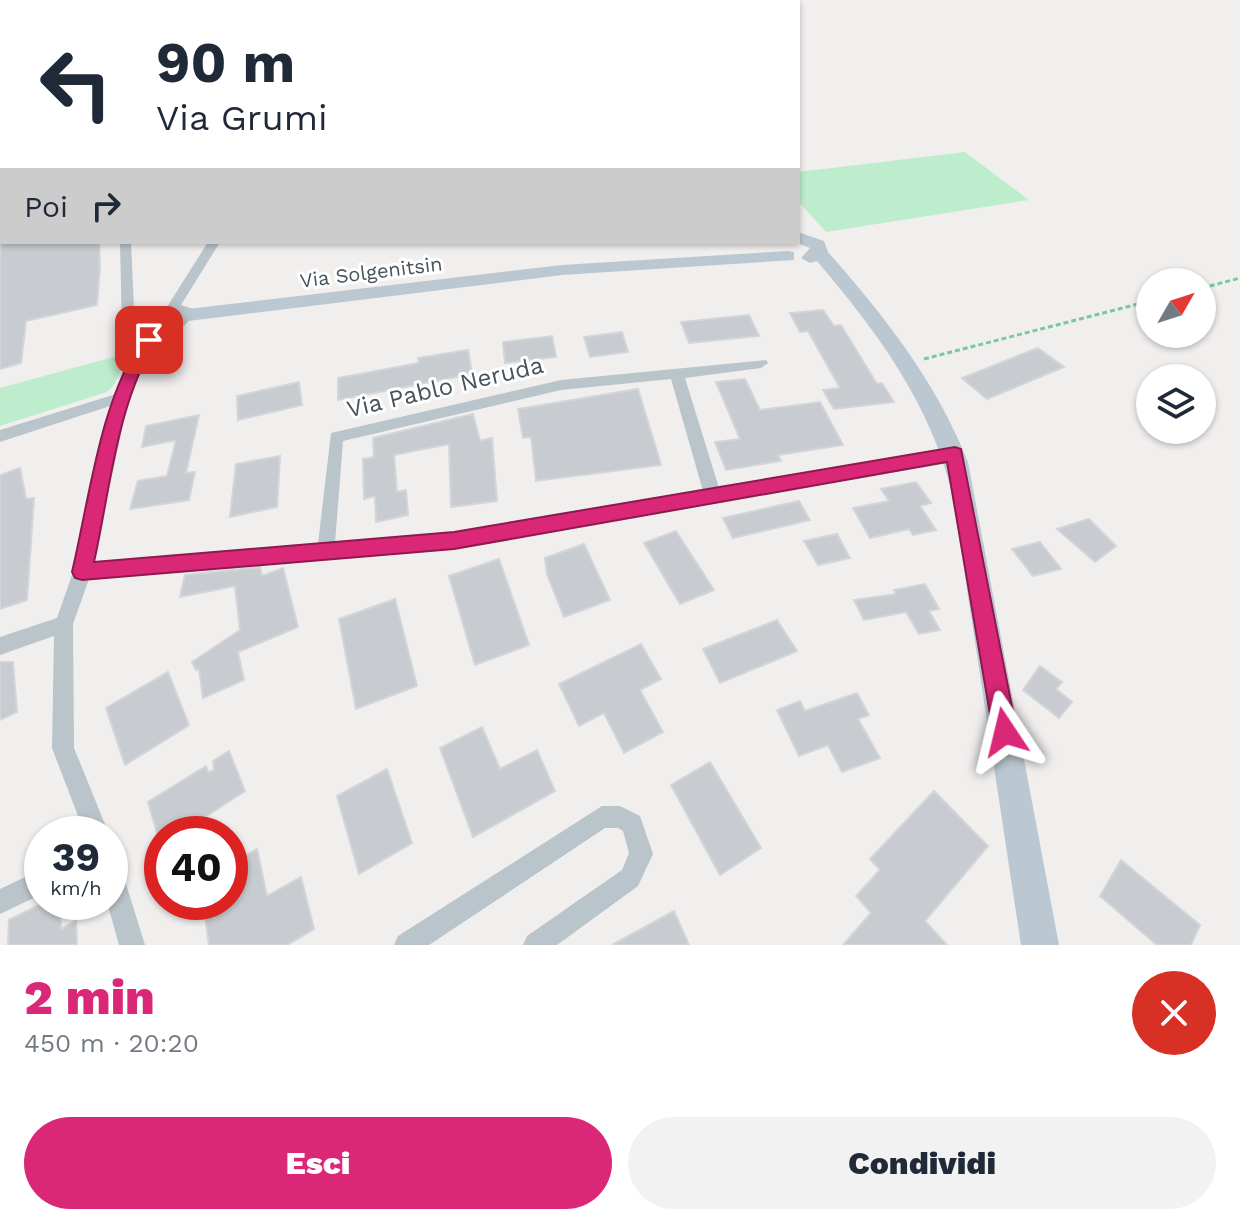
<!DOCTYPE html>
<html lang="it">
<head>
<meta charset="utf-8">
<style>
  :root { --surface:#fff; --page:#f2f2f3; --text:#1f2937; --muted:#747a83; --accent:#db2777 }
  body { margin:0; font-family:"Work Sans",sans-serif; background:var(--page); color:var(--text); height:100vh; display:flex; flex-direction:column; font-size:30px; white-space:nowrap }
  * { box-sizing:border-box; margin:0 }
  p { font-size:26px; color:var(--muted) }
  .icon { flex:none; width:44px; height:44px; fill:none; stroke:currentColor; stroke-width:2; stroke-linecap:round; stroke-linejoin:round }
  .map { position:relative; height:945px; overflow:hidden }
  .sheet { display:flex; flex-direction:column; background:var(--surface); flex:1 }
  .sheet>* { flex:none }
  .banner { position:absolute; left:0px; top:0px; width:800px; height:244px; box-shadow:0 2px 6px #0004; background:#fff; color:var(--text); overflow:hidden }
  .needle { width:52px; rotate:51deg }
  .fabs { position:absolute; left:1136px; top:268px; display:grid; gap:16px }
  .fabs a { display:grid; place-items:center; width:80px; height:80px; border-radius:50%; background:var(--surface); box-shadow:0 2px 6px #0004; font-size:40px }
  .speed { position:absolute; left:24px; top:816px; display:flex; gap:16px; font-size:40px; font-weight:700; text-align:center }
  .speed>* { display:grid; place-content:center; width:104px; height:104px; border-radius:50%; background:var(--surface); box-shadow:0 2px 6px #0004; line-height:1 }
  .speed small { font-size:20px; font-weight:400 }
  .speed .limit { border:12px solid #d22; background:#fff; color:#111 }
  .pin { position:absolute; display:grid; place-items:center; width:68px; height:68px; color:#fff; margin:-34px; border-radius:16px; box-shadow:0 4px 12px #0006 }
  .me { position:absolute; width:88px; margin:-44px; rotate:350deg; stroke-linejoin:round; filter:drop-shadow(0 0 6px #0008) }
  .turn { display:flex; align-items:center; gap:28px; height:168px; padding:0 24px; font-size:36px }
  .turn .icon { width:104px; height:104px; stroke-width:2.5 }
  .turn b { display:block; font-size:56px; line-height:68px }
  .then { display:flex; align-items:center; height:76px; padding:0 24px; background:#0003; gap:16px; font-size:30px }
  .round { display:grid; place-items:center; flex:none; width:84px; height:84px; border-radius:42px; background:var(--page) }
  .headline { display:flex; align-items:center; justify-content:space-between; height:136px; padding:0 24px }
  h1 { font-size:48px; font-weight:800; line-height:60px; color:var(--accent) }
  .button { display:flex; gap:16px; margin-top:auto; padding:16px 24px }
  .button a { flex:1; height:92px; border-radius:48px; background:var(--accent); color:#fff; font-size:32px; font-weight:800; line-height:92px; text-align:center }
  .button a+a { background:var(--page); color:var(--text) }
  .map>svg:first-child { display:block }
</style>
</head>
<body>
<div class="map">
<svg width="1240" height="945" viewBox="0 0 1240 945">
  <rect width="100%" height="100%" fill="#f1eeee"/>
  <path fill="#beedcd" d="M 965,152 L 1029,200 L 826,232 L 798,201 L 798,172 Z
    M 128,353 L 114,385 L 107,392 L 0,426 L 0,388 Z"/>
  <path fill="#c8ccd1" stroke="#d2d5d9" stroke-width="2" d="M 0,242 L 99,242 L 100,266 L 97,305 L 26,321 L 21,363 L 0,369 Z
    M 823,310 L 834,326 L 841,325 L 877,384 L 882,383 L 894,402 L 834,409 L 823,390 L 840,388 L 808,331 L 800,332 L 790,313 Z
    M 749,315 L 759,336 L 689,343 L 681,322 Z
    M 622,332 L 628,352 L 590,357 L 584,337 Z
    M 552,336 L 556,357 L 505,363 L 503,342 Z
    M 1038,348 L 1064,367 L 987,399 L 962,378 Z
    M 468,350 L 472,374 L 338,400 L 338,378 L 419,363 L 418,358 Z
    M 745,379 L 760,410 L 820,402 L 843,445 L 778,455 L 781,461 L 726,470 L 715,442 L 740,439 L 716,382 Z
    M 299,382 L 302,405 L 238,420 L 237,396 Z
    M 638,389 L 661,465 L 536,481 L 531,437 L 523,438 L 518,409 Z
    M 473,414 L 480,441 L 492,438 L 497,501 L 451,507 L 449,444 L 394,455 L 397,492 L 406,490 L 408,515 L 376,522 L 375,496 L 364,499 L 363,459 L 374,457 L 373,438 Z
    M 199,415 L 186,473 L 195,472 L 189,500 L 130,509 L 138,481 L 167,476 L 176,440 L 142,447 L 146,426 Z
    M 280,456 L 277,507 L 230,517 L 236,464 Z
    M 20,468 L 26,499 L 34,498 L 27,600 L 0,609 L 0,475 Z
    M 916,482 L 931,503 L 920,506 L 936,530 L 913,535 L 909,529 L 870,538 L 853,508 L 889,501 L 881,489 Z
    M 799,501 L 810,520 L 733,538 L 723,518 Z
    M 1089,519 L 1116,546 L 1095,562 L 1057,529 Z
    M 676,531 L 714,590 L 680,604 L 644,543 Z
    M 837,534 L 850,558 L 818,565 L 804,541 Z
    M 1040,542 L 1061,569 L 1033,576 L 1012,549 Z
    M 584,544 L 610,600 L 564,617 L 547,574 L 545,558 Z
    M 499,559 L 529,645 L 475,665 L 449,576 Z
    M 260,567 L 262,576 L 283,568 L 298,627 L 238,652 L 244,680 L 203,698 L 199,669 L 196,670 L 192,662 L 240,630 L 235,586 L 180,597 L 185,575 Z
    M 925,584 L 939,609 L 929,611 L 940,630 L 919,634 L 906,612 L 864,620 L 854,600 L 896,594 L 894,590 Z
    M 395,599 L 417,686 L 356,709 L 339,619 Z
    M 777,620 L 797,651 L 720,683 L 703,649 Z
    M 641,644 L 661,679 L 640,690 L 663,732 L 624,753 L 604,713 L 579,726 L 559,684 Z
    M 0,662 L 13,662 L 17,712 L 0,720 Z
    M 1040,666 L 1062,682 L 1056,689 L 1072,702 L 1059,718 L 1023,690 Z
    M 168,672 L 189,725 L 125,765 L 106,708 Z
    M 857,693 L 869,715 L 858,719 L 880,758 L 842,772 L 828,745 L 799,756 L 777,710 L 800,701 L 805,711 Z
    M 482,727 L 500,769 L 537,750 L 555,791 L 473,837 L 440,748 Z
    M 229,751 L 245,791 L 191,826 L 188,817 L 158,836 L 148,802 L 206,766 L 208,772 L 214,770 L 213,761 Z
    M 710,762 L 761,848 L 720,875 L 671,785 Z
    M 387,769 L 412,843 L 359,874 L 337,796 Z
    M 934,791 L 988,846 L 925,921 L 947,945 L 843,945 L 871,913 L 856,896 L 880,870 L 870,859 Z
    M 257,849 L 267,896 L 301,877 L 314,929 L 287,945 L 209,945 L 203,902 L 230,902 L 230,864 Z
    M 1121,860 L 1200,925 L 1191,945 L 1157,945 L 1100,896 Z
    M 45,902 L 60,902 L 61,929 L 76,921 L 77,945 L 8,945 L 9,920 Z
    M 674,911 L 689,945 L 612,945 Z"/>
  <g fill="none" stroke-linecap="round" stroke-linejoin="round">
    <path stroke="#78c99b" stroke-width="3" stroke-dasharray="5 3" stroke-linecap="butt" d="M 1202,288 L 1240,278
      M 924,359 L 1150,301"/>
    <path fill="#bac4cb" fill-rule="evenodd" d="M 120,242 L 131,243 L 135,330 L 148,335 L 155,327 L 150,323 L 155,313 L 167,307 L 208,242 L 220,242 L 181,305 L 193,309 L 193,316 L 184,326 L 166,330 L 139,366 L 129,397 L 93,563 L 318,544 L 331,433 L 561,380 L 766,360 L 768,363 L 761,368 L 685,378 L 719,488 L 955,448 L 963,454 L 955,460 L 454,547 L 89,579 L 73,624 L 74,748 L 109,834 L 85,834 L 52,748 L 54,636 L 0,655 L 0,637 L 57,618 L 73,572 L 113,405 L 0,442 L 0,430 L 116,394 L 125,365 L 142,342 L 122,332 ZM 177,312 L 181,314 L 175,320 L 164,321 L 166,316 ZM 671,379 L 703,491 L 454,533 L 335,543 L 343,441 L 561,390 Z
      M 602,806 L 620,806 L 640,816 L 653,854 L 638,886 L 557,945 L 523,945 L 527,936 L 622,870 L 629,853 L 623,831 L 618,828 L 605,828 L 429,945 L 394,945 L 398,936 Z
      M 110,859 L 118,863 L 122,871 L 145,945 L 119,945 L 107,902 L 110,902 Z
      M 42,869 L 42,894 L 0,914 L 0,889 Z"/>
    <path fill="#bcc8d1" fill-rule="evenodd" d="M 651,0 L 664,0 L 650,2 Z
      M 714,0 L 728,0 L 729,2 L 715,2 Z
      M 757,0 L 773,0 L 756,2 Z
      M 0,87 L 2,87 L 2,95 L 0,95 Z
      M 798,232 L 824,241 L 828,252 C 885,317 936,381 968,462 L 1059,945 L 1021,945 L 953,497 C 931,404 878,333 817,261 L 810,263 L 801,258 L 810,248 L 795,242 Z
      M 788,251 L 794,252 L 794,260 L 562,275 L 188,321 L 178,315 L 188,309 L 562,265 Z"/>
  </g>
  <path fill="#db2777" stroke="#8e194d" stroke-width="2" d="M 149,335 L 157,340 C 117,401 110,491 94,562 L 454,532 L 955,447 L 961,449 L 1017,732 L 1013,740 L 1005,744 L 997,740 L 993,732 L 947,462 L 454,549 L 82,580 L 75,578 L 72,572 C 90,496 100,400 144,337 Z"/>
  <g text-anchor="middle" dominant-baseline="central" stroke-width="6" stroke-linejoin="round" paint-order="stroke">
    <g font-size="20" fill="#47535b" stroke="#fff">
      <text transform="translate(371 272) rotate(-7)">Via Solgenitsin</text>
    </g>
    <g font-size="24" fill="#47535b" stroke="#fff">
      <text transform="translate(445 387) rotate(-13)">Via Pablo Neruda</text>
    </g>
  </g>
</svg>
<div class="fabs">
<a><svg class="needle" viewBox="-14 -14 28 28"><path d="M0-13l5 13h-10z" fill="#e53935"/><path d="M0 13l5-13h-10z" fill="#747a83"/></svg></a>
<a><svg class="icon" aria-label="layers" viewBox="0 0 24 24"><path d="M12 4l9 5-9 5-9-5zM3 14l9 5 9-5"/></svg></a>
</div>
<div class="speed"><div>39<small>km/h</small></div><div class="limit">40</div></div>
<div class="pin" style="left:149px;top:340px;background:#d93025"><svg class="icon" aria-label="arrive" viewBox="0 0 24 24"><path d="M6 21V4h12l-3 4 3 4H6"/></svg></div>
<svg class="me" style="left:1005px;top:732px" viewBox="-20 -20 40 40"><path d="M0-17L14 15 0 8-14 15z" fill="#db2777" stroke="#fff" stroke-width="4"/></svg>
<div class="banner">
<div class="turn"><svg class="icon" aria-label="left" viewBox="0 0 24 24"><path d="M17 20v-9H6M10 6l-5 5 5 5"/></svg><div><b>90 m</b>Via Grumi</div></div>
<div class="then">Poi<svg class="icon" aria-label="right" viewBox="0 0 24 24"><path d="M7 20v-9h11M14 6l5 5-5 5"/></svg></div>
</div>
</div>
<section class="sheet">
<div class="headline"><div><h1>2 min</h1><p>450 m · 20:20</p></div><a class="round" style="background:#d93025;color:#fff"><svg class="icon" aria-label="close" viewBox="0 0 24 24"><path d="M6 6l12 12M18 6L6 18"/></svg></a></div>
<div class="button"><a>Esci</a><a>Condividi</a></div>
</section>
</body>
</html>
